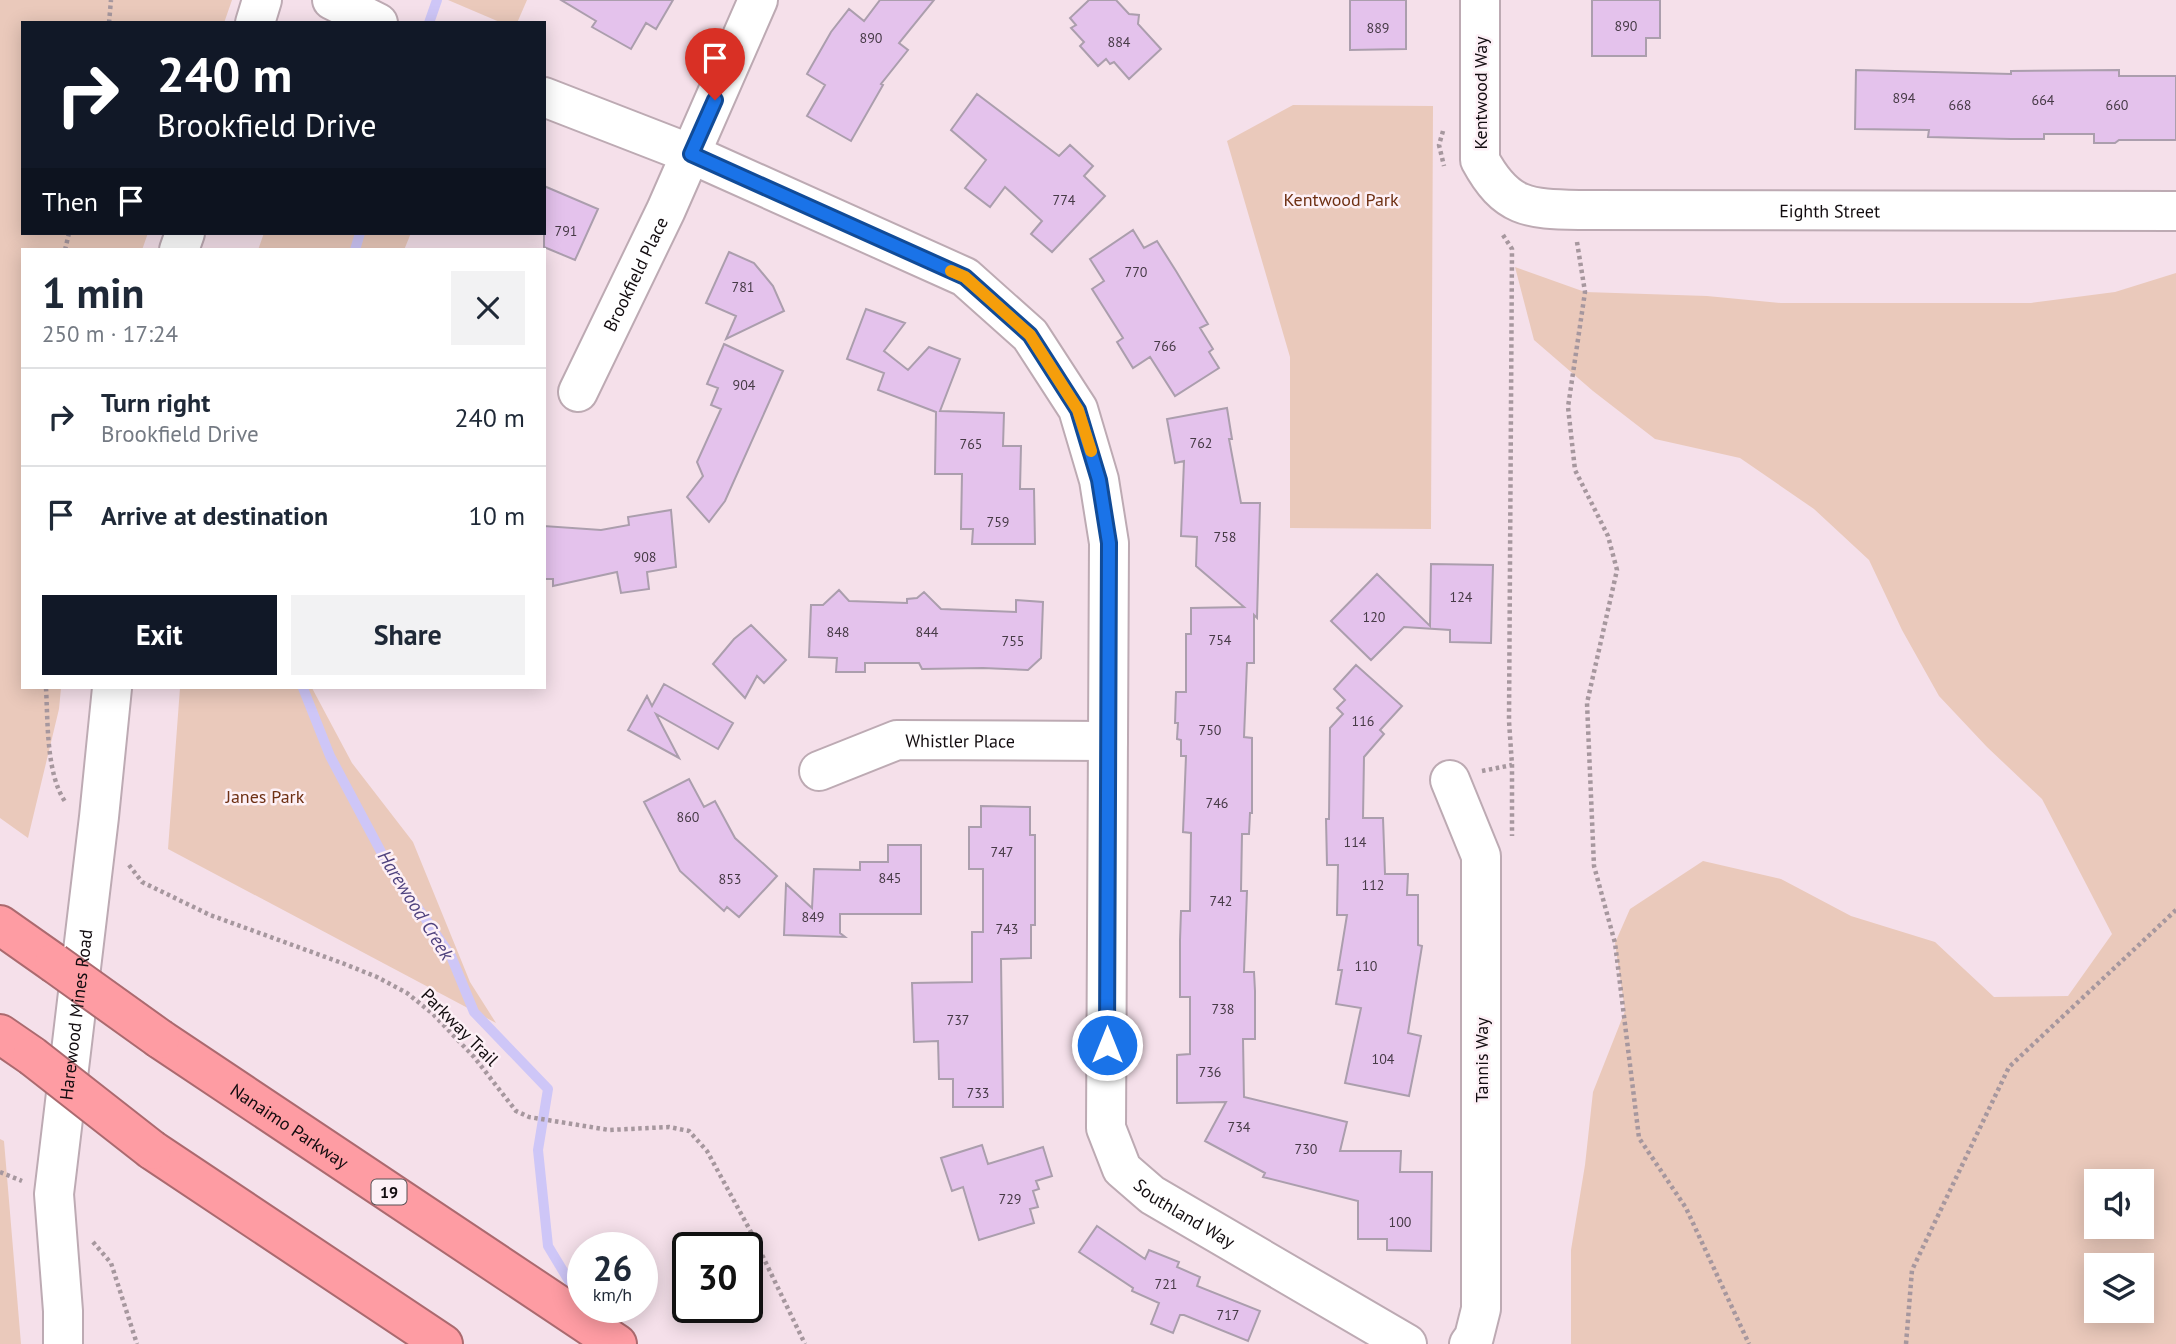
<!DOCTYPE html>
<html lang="en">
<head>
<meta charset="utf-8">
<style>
  :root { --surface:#fff; --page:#f2f2f3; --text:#1f2937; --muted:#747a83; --line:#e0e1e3; --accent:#111827 }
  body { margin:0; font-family:"PT Sans",sans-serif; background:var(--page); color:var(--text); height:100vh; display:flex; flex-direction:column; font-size:26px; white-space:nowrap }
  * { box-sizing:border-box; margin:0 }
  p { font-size:23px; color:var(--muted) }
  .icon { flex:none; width:38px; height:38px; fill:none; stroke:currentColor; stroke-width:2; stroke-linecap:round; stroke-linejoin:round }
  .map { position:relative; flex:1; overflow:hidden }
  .drawer { position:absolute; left:21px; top:248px; width:525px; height:441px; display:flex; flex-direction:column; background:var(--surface); border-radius:0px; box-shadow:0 4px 18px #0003 }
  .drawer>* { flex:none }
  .top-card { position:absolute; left:21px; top:21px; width:525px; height:214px; border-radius:0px; box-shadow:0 4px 18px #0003; background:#111827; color:#fff; overflow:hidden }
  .fabs { position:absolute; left:2084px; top:1169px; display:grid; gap:14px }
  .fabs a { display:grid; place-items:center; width:70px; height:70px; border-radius:0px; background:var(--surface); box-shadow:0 4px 18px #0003; font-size:35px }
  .speed { position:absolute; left:567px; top:1232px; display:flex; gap:14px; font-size:35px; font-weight:700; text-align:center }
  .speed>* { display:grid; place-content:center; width:91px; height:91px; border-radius:50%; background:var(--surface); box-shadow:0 4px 18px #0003; line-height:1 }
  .speed small { font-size:18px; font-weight:400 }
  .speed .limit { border:4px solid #111; border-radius:10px; background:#fff; color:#111 }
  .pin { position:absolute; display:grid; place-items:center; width:60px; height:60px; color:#fff; margin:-72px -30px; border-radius:50% 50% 50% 0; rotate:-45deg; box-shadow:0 0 7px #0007 }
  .pin .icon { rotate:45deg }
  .me { position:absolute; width:77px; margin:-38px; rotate:0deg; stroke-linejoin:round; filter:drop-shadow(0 0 5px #0008) }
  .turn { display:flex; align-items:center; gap:24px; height:147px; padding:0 21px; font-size:32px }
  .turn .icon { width:91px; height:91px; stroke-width:2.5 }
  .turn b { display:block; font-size:49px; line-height:60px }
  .then { display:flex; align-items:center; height:66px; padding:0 21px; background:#0003; gap:14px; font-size:26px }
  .round { display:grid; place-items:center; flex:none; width:74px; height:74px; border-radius:0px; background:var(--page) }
  .headline { display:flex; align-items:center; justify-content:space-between; height:119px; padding:0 21px }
  h1 { font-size:42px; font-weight:700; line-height:52px }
  .button { display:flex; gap:14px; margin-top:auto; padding:14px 21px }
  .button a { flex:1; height:80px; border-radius:0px; background:var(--accent); color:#fff; font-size:28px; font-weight:700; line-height:80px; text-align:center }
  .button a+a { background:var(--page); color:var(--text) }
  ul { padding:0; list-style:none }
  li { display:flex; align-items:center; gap:21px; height:98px; padding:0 21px; border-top:2px solid var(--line) }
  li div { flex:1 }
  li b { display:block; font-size:26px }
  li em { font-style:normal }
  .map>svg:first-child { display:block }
</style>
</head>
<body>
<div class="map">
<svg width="2176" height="1344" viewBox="0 0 2176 1344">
  <rect width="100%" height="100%" fill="#f5e0ea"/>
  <path fill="#eac9bb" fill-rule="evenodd" d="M 0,0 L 232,0 L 224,23 L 23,23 L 23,233 L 148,233 L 142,250 L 23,250 L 23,688 L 61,688 L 59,709 L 28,838 L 0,818 Z
    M 448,0 L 527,0 L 517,23 L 502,23 Z
    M 1293,105 L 1433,106 L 1431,529 L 1290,528 L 1290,357 L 1227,141 Z
    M 264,233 L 411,233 L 404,250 L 258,250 Z
    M 1515,267 L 1585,292 L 1707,296 L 1781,303 L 2031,303 L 2115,292 L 2176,273 L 2176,1344 L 1571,1344 L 1571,1250 L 1585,1165 L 1593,1092 L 1625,1011 L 1615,943 L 1630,909 L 1703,861 L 1781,879 L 1851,916 L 1935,942 L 1994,997 L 2068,996 L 2112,934 L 2042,799 L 1987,747 L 1939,696 L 1902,630 L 1869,560 L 1814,509 L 1740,458 L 1655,439 L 1593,391 L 1534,340 ZM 2142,1181 L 2142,1227 L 2096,1227 L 2096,1181 ZM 2142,1265 L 2142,1311 L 2096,1311 L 2096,1265 Z
    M 180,688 L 312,688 L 352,763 L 413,842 L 470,982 L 496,1023 L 168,849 Z
    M 0,1139 L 4,1141 L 21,1344 L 0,1344 Z"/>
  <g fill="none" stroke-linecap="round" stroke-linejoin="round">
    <path stroke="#cec6f7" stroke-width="10" d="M 429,23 L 437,0
      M 355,250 L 360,233
      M 303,688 L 330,756 L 387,863 L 451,956 L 474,1012 L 548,1089 L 538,1150 L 548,1246 L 583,1304"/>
  </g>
  <path fill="#e4c2ec" stroke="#ab9ead" stroke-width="2" d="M 561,0 L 673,0 L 656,29 L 646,23 L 631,49 L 592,27 L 596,21 Z
    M 880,0 L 934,0 L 899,43 L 908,50 L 881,84 L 883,85 L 851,141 L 807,116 L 825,85 L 807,74 L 831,32 L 849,9 L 864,21 Z
    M 1089,0 L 1116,0 L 1129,14 L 1139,15 L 1138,24 L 1161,49 L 1129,79 L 1114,62 L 1110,64 L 1106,59 L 1098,66 L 1080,46 L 1084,42 L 1071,28 L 1076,25 L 1070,18 Z
    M 1350,0 L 1406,0 L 1406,49 L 1350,50 Z
    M 1592,0 L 1660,0 L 1660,38 L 1646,38 L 1646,56 L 1592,56 Z
    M 1856,70 L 2011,74 L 2011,71 L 2119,70 L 2119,76 L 2176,76 L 2176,140 L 2119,140 L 2115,143 L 2094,143 L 2094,134 L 2044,134 L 2044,139 L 2011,139 L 1928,137 L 1929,130 L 1855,129 Z
    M 977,94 L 1059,156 L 1070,145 L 1093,166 L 1084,176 L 1105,196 L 1052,252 L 1031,234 L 1042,221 L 1005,187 L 990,207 L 965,188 L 986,160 L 951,130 Z
    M 544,186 L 598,209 L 575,260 L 544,247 Z
    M 1133,230 L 1144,248 L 1157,241 L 1176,271 L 1208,324 L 1200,328 L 1213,349 L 1209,352 L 1219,368 L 1175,396 L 1150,357 L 1133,368 L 1117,342 L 1123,338 L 1092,289 L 1104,281 L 1090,259 Z
    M 729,252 L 754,263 L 773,286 L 784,311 L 726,339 L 736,316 L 706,303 Z
    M 866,309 L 905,323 L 884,351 L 908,370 L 929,347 L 960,359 L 940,411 L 1004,413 L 1003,446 L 1021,446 L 1020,489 L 1034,489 L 1035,544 L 972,544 L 973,529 L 961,529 L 962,474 L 935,474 L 936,412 L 878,390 L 884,373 L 847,359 Z
    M 724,344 L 783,371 L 725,501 L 709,522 L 687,497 L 703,476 L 697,462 L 721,409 L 711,405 L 718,388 L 707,384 Z
    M 1227,408 L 1232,439 L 1229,439 L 1241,503 L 1260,503 L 1257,618 L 1254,615 L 1254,663 L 1247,663 L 1244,737 L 1252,738 L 1252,813 L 1250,813 L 1249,834 L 1242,834 L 1241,891 L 1247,891 L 1244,972 L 1254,972 L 1255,991 L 1255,1039 L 1243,1039 L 1244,1097 L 1347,1122 L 1340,1151 L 1401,1151 L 1400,1172 L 1432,1172 L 1431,1251 L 1387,1250 L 1387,1239 L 1358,1239 L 1358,1201 L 1263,1177 L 1265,1173 L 1205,1141 L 1226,1102 L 1177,1103 L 1177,1055 L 1190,1054 L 1190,997 L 1180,997 L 1180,940 L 1181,911 L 1190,911 L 1191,833 L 1183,832 L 1186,756 L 1181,756 L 1181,740 L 1177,739 L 1178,723 L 1175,723 L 1176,692 L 1186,692 L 1186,634 L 1191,634 L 1191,608 L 1244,607 L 1196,566 L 1197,537 L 1181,536 L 1184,461 L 1175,463 L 1167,419 Z
    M 671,510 L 676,567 L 647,572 L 649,589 L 621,593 L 617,572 L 553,586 L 553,579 L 544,579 L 544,526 L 601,530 L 629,525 L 628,517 Z
    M 1431,564 L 1493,565 L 1491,643 L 1450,642 L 1450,630 L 1404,627 L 1371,660 L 1331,621 L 1377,574 L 1430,626 Z
    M 839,590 L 849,601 L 907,603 L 907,599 L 917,598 L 924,592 L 941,609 L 1016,612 L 1016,600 L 1043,602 L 1041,658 L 1028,670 L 983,668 L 922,669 L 919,663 L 865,663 L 865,672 L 836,672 L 837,658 L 809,657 L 811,605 L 823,605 Z
    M 751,625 L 786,660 L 764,683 L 757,676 L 745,698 L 713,664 L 734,639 Z
    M 1356,665 L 1402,706 L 1380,730 L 1384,734 L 1364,757 L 1363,818 L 1383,818 L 1385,874 L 1408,874 L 1407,895 L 1418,895 L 1418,945 L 1422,946 L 1408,1033 L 1421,1036 L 1409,1096 L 1345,1083 L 1361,1008 L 1336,1004 L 1342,970 L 1338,970 L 1347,915 L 1337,915 L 1338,865 L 1327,865 L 1326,819 L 1329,819 L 1330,728 L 1343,714 L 1337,708 L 1345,700 L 1334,689 Z
    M 664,684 L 733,723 L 718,749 L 656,714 L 679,758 L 628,730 L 647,696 L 652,706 Z
    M 689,779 L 704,807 L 715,801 L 735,838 L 777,876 L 739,917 L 727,907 L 724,911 L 680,871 L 644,802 Z
    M 981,806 L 1030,807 L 1030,835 L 1035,835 L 1035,925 L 1031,925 L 1031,958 L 1001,959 L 1003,1107 L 953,1107 L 953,1079 L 939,1079 L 938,1041 L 914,1042 L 912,983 L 972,982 L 972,932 L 983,932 L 983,869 L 969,869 L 969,827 L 981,827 Z
    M 888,845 L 921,845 L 921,914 L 840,914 L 840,933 L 845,937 L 784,935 L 786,884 L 812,908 L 814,869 L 860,870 L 860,862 L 888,862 Z
    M 982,1145 L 988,1164 L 1043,1147 L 1052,1176 L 1036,1181 L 1039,1189 L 1033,1191 L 1038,1207 L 1030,1209 L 1034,1223 L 979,1240 L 963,1187 L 952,1191 L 941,1158 Z
    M 1097,1226 L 1145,1259 L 1149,1250 L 1179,1262 L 1177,1267 L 1200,1277 L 1197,1286 L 1260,1311 L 1248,1341 L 1184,1315 L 1180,1315 L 1173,1333 L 1151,1324 L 1159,1303 L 1132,1291 L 1133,1288 L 1079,1252 Z"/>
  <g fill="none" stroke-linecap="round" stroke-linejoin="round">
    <g stroke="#bdaab3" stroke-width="42">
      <g id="minor">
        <path d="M 332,0 L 378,23"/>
        <path id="s1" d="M 1480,0 L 1480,160 C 1506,208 1528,209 1579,210 L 2176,211"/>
        <path d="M 255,23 L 262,0"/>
        <path id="s2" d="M 544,97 L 691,154 L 965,277 L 1030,335 L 1078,409 L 1099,480 L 1109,543 L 1106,1128 L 1122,1169 L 1152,1195 L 1407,1344"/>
        <path d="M 179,250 L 185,233"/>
        <path id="s3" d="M 578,392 L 666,210 L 758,0"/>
        <path id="s4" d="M 819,771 L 897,740 L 1108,741"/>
        <path d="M 1450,780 L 1481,856 L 1481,1309 L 1474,1337 L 1469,1344"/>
        <path id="s5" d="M 63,1344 L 63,1311 L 54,1194 L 99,817 L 112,688"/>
      </g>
    </g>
    <g stroke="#ab6a6f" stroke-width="42">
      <g id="highway">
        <path d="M 0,925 L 54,963"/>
        <path d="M 0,1034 L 32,1056"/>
        <path id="s6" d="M 160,1039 L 617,1344"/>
        <path d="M 152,1150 L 443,1344"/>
      </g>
    </g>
    <path stroke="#a6979e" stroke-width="4.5" stroke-dasharray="3.5 3.5" stroke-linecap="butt" d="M 109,23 L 111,0
      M 1443,131 L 1439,145 L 1444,166
      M 1503,235 L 1512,249 L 1509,721 L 1512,765 L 1512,836
      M 1577,242 L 1585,292 L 1568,407 L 1575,470 L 1608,536 L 1617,570 L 1587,703 L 1594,866 L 1615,943 L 1639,1138 L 1686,1208 L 1749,1344
      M 65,250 L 69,233
      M 46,688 C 48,722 46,775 66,803
      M 1482,771 L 1512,765
      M 129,865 L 142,882 L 210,915 L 342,963 L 377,977 L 407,993 L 433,1014 L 474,1057 L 516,1111 L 529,1117 L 609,1130 L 669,1127 L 689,1131 L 707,1151 L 751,1232 L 805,1344
      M 0,1172 L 22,1181
      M 93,1242 L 111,1263 L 137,1344
      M 1906,1344 L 1912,1270 L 2009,1067 L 2176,910"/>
    <use href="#minor" stroke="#fff" stroke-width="38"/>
    <use href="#highway" stroke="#fe9ca3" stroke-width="38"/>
    <g stroke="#ab6a6f" stroke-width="42" stroke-linecap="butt">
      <path id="highway-bridge" d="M 54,963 L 160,1039
        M 32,1056 L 152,1150"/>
    </g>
    <use href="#highway-bridge" stroke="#fe9ca3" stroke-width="38"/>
  </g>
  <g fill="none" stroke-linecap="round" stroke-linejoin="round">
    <g stroke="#114b97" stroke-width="18">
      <path id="route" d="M 715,100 L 691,154 L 965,277 L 1030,335 L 1078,410 L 1099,480 L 1109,543 L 1107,1045"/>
    </g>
    <use href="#route" stroke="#1a73e8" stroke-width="12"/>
    <path stroke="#f59e0b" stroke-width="12" d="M 951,271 L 965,277 L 1030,335 L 1078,410 L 1091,451"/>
  </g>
  <g text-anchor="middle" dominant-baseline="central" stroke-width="5" stroke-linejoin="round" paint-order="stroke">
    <g font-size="14" fill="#463a46">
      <text x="1626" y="26">890</text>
      <text x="1378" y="28">889</text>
      <text x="871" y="38">890</text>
      <text x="1119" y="42">884</text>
      <text x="1904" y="98">894</text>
      <text x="2043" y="100">664</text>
      <text x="1960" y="105">668</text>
      <text x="2117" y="105">660</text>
      <text x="1064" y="200">774</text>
      <text x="566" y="231">791</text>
      <text x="1136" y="272">770</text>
      <text x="743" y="287">781</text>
      <text x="1165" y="346">766</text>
      <text x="744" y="385">904</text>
      <text x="1201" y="443">762</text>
      <text x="971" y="444">765</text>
      <text x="998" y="522">759</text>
      <text x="1225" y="537">758</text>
      <text x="645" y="557">908</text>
      <text x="1461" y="597">124</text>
      <text x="1374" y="617">120</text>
      <text x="838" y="632">848</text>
      <text x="927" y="632">844</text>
      <text x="1220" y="640">754</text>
      <text x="1013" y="641">755</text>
      <text x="1363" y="721">116</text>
      <text x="1210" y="730">750</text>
      <text x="1217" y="803">746</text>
      <text x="688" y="817">860</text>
      <text x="1355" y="842">114</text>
      <text x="1002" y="852">747</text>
      <text x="890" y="878">845</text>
      <text x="730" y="879">853</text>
      <text x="1373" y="885">112</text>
      <text x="1221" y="901">742</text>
      <text x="813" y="917">849</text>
      <text x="1007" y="929">743</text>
      <text x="1366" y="966">110</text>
      <text x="1223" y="1009">738</text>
      <text x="958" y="1020">737</text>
      <text x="1383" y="1059">104</text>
      <text x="1210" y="1072">736</text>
      <text x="978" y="1093">733</text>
      <text x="1239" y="1127">734</text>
      <text x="1306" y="1149">730</text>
      <text x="1010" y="1199">729</text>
      <text x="1400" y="1222">100</text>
      <text x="1166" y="1284">721</text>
      <text x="1228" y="1315">717</text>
    </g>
    <rect fill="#fdf0f6" stroke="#585054" stroke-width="2" x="371.5" y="1179.5" width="35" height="25" rx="5"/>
    <g font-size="16" font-weight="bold" fill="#120c0f">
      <text x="389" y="1192">19</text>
    </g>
    <g font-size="18" fill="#120c0f" stroke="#fdf0f6">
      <text transform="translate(1480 93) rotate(-90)">Kentwood Way</text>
      <text stroke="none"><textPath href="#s1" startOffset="530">Eighth Street</textPath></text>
      <text stroke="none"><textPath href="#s3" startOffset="131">Brookfield Place</textPath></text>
      <text stroke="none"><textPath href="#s4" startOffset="147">Whistler Place</textPath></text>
      <text stroke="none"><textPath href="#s5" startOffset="331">Harewood Mines Road</textPath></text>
      <text transform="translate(460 1027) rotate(45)">Parkway Trail</text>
      <text transform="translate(1481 1060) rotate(-90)">Tannis Way</text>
      <text stroke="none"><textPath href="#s6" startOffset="156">Nanaimo Parkway</textPath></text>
      <text stroke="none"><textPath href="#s2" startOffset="1477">Southland Way</textPath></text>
    </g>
    <g font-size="18" fill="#6e3013" stroke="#fdf0f6">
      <text x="1341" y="199">Kentwood Park</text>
      <text x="265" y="796">Janes Park</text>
    </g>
    <g font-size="19" font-style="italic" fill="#4f427e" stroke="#fdf0f6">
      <text transform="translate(416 905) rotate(58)">Harewood Creek</text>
    </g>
  </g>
</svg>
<div class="fabs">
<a><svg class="icon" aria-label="sound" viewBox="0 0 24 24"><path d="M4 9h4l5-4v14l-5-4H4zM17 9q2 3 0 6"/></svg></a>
<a><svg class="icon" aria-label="layers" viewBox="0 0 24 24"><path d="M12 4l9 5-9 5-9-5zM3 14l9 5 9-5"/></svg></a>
</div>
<div class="speed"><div>26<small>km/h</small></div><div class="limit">30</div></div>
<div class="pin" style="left:715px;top:100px;background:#d93025"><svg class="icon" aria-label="arrive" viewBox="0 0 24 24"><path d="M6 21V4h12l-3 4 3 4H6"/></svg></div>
<svg class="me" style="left:1107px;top:1045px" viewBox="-20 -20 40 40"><circle r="17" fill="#1a73e8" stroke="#fff" stroke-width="3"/><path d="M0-11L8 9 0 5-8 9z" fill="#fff"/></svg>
<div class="top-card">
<div class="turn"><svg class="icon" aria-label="right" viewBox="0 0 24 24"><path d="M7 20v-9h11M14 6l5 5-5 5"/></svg><div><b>240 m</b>Brookfield Drive</div></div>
<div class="then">Then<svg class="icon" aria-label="arrive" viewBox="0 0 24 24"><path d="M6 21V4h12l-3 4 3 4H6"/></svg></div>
</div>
<section class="drawer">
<div class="headline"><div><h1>1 min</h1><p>250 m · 17:24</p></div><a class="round"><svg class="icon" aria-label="close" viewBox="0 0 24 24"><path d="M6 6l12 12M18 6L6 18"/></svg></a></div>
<ul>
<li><svg class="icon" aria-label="right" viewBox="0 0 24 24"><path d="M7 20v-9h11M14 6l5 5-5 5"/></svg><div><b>Turn right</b><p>Brookfield Drive</p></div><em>240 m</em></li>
<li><svg class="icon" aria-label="arrive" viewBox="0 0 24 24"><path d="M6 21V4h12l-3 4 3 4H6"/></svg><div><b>Arrive at destination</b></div><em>10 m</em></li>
</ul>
<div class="button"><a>Exit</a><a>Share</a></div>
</section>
</div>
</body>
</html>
